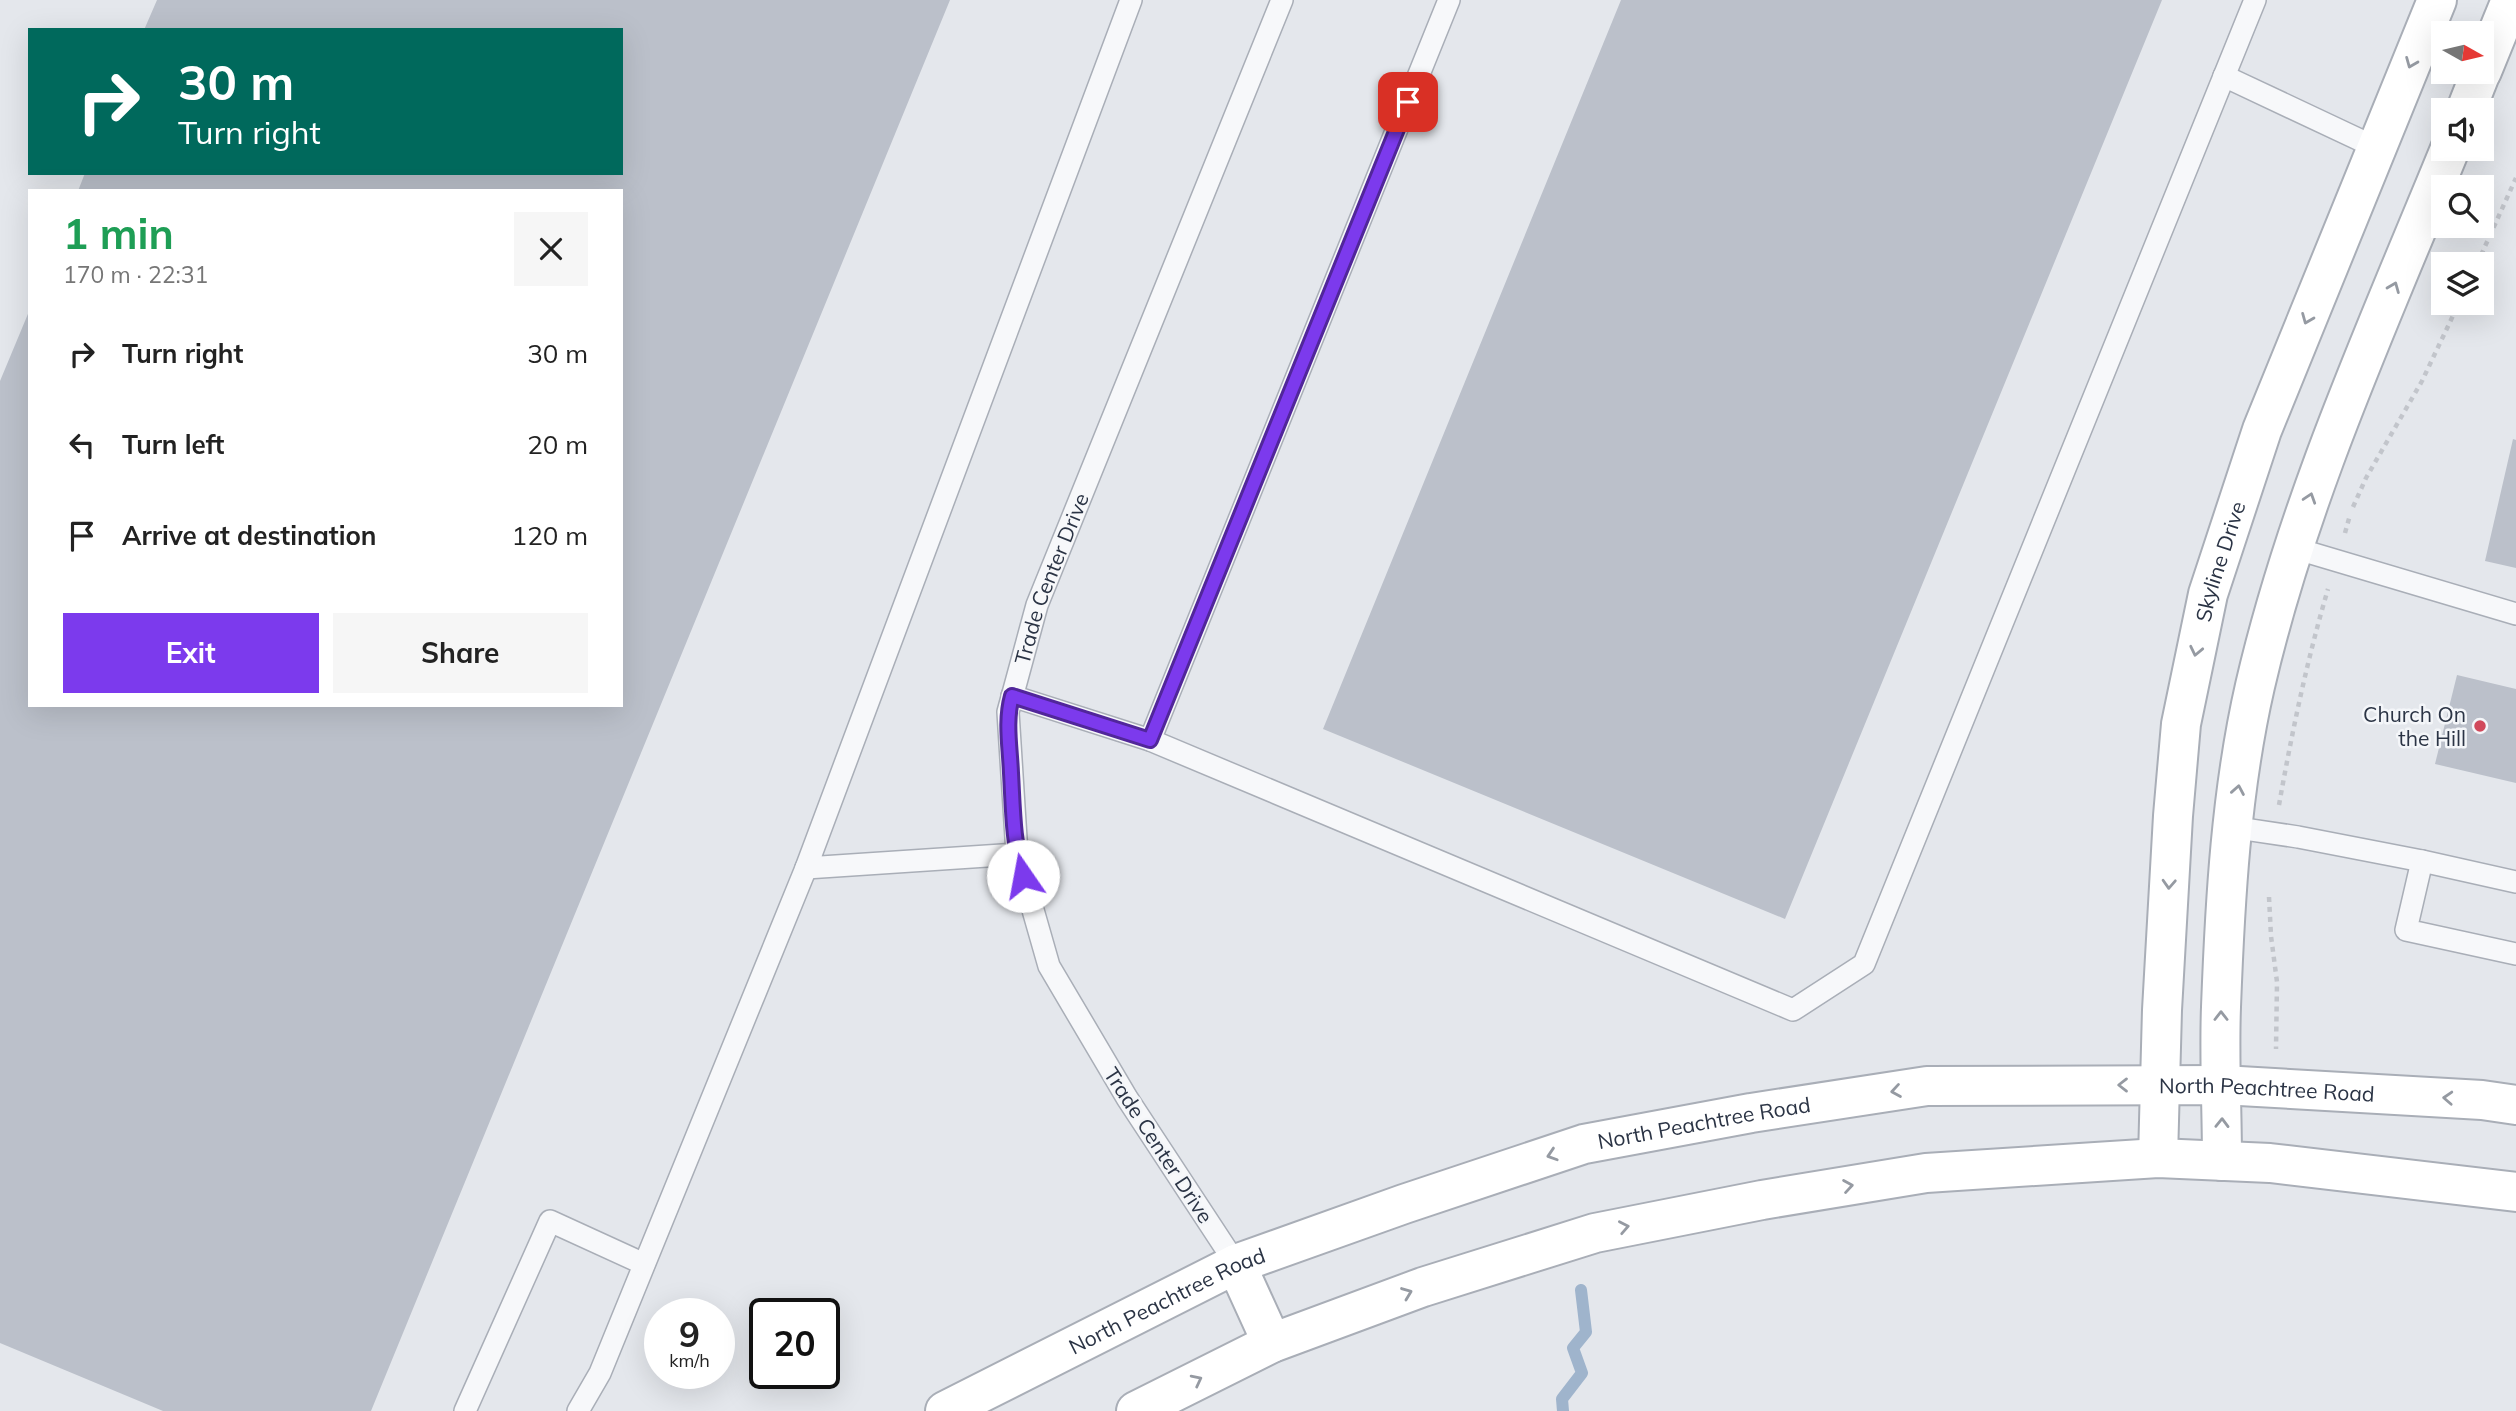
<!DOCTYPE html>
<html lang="en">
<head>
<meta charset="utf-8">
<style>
  :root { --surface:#fff; --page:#f6f6f6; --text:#222; --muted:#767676; --accent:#7c3aed }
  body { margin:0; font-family:Mulish,sans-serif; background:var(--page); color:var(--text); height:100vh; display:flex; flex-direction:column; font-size:26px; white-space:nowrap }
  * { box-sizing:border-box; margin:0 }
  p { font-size:23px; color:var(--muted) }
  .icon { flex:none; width:38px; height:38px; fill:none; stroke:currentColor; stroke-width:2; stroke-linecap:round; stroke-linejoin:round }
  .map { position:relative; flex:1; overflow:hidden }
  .panel { position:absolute; left:28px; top:189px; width:595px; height:518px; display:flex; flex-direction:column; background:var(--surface); border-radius:0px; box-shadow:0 7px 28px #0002 }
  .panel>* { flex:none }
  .top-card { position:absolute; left:28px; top:28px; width:595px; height:147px; border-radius:0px; box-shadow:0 7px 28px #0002; background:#00695c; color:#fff; overflow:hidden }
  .needle { width:46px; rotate:98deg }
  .fabs { position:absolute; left:2431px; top:21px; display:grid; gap:14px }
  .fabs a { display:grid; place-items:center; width:63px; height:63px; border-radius:0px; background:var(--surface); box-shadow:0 7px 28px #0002; font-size:35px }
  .speed { position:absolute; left:644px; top:1298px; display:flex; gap:14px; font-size:35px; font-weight:700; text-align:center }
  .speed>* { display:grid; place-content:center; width:91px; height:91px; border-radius:50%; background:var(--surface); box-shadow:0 7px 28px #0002; line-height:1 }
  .speed small { font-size:18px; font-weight:400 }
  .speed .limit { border:4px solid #111; border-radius:10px; background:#fff; color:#111 }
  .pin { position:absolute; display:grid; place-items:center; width:60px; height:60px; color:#fff; margin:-30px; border-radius:14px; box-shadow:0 4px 10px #0006 }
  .me { position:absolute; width:77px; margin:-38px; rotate:348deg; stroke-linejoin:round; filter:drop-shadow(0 0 5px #0008) }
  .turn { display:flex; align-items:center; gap:24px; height:147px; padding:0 35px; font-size:32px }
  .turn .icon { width:91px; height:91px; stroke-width:2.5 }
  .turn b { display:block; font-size:49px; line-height:60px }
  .round { display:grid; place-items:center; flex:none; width:74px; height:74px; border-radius:0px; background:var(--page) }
  .overview { display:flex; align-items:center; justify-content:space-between; height:119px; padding:0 35px }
  h1 { font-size:42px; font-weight:700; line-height:52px; color:#1e9e55 }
  .cta { display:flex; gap:14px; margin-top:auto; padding:14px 35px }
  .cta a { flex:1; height:80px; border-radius:0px; background:var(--accent); color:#fff; font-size:28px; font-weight:700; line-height:80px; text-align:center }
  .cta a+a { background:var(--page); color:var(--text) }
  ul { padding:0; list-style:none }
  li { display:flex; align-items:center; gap:21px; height:91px; padding:0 35px }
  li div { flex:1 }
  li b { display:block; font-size:26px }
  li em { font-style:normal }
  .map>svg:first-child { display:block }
</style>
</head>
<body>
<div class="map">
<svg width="2516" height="1411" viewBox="0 0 2516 1411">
  <rect width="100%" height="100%" fill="#e4e7ec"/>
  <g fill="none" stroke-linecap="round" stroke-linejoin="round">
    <path stroke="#9fb4cc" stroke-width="12" d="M 1563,1411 L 1562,1399 L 1582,1373 L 1573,1348 L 1586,1332 L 1581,1290"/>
  </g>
  <path fill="#bbc0ca" d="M 157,0 L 950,0 L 371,1411 L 163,1411 L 0,1343 L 0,381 L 30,309 L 30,705 L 621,705 L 621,191 L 78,191 L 85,173 L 621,173 L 621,30 L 144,30 Z
    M 1621,0 L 2162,0 L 1785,919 L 1323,729 Z
    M 2513,439 L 2516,440 L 2516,568 L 2485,561 Z
    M 2457,675 L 2516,689 L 2516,783 L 2435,764 Z"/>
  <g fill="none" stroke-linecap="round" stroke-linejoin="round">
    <g stroke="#a9aeb7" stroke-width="24">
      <g id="lane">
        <path d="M 1449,0 L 1150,740 L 1793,1010 L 1864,964 L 2255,0"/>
        <path d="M 2224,76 L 2377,148"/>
        <path d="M 2294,548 L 2516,614"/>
        <path d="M 1012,696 L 1150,740"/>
        <path d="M 2231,827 L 2298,837 L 2422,861 L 2406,930 L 2516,954"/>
        <path d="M 1017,854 L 806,868 L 1131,0"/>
        <path d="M 2422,861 L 2516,882"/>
        <path id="s1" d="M 1236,1264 L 1127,1098 L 1049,966 L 1017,854 L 1008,712 L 1037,605 L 1282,0"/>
        <path d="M 465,1411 L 550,1221 L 644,1264"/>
        <path d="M 578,1411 L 600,1373 L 806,868"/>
      </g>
    </g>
    <g stroke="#a9aeb7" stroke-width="42">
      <g id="secondary">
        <path d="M 2482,71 L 2511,0"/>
        <path d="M 2466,110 L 2481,72"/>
        <path id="s2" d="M 2158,1158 L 2162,1010 L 2173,816 L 2181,724 L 2208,594 L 2262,430 L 2437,0"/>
        <path d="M 2222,1161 C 2222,1110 2219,1058 2221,1007 C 2225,900 2231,791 2255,686 C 2298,500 2378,325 2450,149"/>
        <path d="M 1236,1264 L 1272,1343"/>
        <path id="s3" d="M 945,1411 L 1236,1264 L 1404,1204 L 1584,1144 L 1751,1113 L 1927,1086 L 2222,1085 L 2482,1100 L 2516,1105"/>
        <path d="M 1136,1411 L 1272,1343 L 1423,1287 L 1595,1233 L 1762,1200 L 1926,1173 L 2158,1158 L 2270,1163 L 2516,1192"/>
      </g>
    </g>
    <path stroke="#c2c5cb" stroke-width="4.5" stroke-dasharray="5 5" stroke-linecap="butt" d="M 2477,264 L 2516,178
      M 2353,507 L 2366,478 L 2422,381 L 2459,303
      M 2345,533 L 2350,515
      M 2279,805 C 2292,732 2307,660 2328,589
      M 2269,897 L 2271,936 L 2277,982 L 2276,1049"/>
    <use href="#lane" stroke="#f7f8fa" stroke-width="21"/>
    <use href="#secondary" stroke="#fff" stroke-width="38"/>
  </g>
  <defs><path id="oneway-chevron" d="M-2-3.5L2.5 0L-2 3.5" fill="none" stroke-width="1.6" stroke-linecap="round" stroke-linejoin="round" transform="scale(1.75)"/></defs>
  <g stroke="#959aa2">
    <use href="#oneway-chevron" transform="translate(2411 63) rotate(112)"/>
    <use href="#oneway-chevron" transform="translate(2394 287) rotate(-68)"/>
    <use href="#oneway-chevron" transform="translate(2307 319) rotate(112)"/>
    <use href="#oneway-chevron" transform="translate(2310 498) rotate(-72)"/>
    <use href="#oneway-chevron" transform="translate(2196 651) rotate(102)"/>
    <use href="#oneway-chevron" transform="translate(2238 790) rotate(-80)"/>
    <use href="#oneway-chevron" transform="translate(2169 884) rotate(93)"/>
    <use href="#oneway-chevron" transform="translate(2221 1016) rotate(-90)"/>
    <use href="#oneway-chevron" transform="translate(2123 1085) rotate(180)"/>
    <use href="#oneway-chevron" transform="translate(1896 1091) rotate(171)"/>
    <use href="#oneway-chevron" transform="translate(2448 1098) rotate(-177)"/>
    <use href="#oneway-chevron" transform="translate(2222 1123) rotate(-89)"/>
    <use href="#oneway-chevron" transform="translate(1552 1155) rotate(162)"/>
    <use href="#oneway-chevron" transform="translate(1848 1186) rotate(-9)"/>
    <use href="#oneway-chevron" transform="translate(1624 1227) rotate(-11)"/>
    <use href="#oneway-chevron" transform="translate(1407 1293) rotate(-21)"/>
    <use href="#oneway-chevron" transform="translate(1197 1380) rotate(-27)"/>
  </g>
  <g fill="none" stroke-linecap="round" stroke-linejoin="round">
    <g stroke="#51269a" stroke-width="18">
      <path id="route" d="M 1023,876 C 1013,843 1013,808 1011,773 C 1010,747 1005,721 1012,696 L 1150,740 L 1408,102"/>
    </g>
    <use href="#route" stroke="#7c3aed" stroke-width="12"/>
  </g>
  <circle fill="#d1495b" stroke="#f4f6f9" stroke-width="2.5" cx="2480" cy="726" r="7"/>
  <g text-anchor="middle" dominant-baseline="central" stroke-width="5" stroke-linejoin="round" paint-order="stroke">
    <g font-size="21" fill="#2b3445" stroke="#f4f6f9">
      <text stroke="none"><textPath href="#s2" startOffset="602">Skyline Drive</textPath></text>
      <text stroke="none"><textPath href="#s1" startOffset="751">Trade Center Drive</textPath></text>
      <text stroke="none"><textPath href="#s3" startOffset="1382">North Peachtree Road</textPath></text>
      <text stroke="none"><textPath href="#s3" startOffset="816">North Peachtree Road</textPath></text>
      <text transform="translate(1159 1145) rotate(57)">Trade Center Drive</text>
      <text stroke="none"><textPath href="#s3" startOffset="248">North Peachtree Road</textPath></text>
    </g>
    <g font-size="21" fill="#2b3445" stroke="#f4f6f9" text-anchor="end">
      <text x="2466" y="714">Church On<tspan x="2466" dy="24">the Hill</tspan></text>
    </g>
  </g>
</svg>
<div class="fabs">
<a><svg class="needle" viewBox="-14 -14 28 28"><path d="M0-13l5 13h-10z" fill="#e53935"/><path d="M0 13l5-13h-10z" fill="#767676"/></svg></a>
<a><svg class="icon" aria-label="sound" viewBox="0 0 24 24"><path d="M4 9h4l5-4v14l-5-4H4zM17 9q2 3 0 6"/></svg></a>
<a><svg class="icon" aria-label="search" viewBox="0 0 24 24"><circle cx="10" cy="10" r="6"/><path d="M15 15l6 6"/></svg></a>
<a><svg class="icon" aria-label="layers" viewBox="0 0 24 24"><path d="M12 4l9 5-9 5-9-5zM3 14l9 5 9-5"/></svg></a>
</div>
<div class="speed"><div>9<small>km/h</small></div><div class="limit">20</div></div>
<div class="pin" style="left:1408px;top:102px;background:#d93025"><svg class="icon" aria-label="arrive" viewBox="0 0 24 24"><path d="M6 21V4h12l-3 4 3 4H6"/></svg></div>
<svg class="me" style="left:1023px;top:876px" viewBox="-20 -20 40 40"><circle r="19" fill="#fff"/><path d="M0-13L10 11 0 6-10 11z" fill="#7c3aed"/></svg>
<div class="top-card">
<div class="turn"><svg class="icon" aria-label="right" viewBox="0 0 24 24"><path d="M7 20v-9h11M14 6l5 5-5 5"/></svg><div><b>30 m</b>Turn right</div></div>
</div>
<section class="panel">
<div class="overview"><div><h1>1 min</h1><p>170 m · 22:31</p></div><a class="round"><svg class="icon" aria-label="close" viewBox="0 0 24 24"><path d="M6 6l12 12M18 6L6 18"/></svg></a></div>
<ul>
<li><svg class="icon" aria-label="right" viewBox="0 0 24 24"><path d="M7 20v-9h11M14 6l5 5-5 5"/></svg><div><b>Turn right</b></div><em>30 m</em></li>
<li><svg class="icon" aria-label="left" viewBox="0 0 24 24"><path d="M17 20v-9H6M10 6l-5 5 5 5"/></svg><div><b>Turn left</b></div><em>20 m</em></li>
<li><svg class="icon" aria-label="arrive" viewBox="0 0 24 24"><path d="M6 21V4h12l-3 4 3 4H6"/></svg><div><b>Arrive at destination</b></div><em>120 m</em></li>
</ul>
<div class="cta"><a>Exit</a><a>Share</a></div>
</section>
</div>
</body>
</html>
